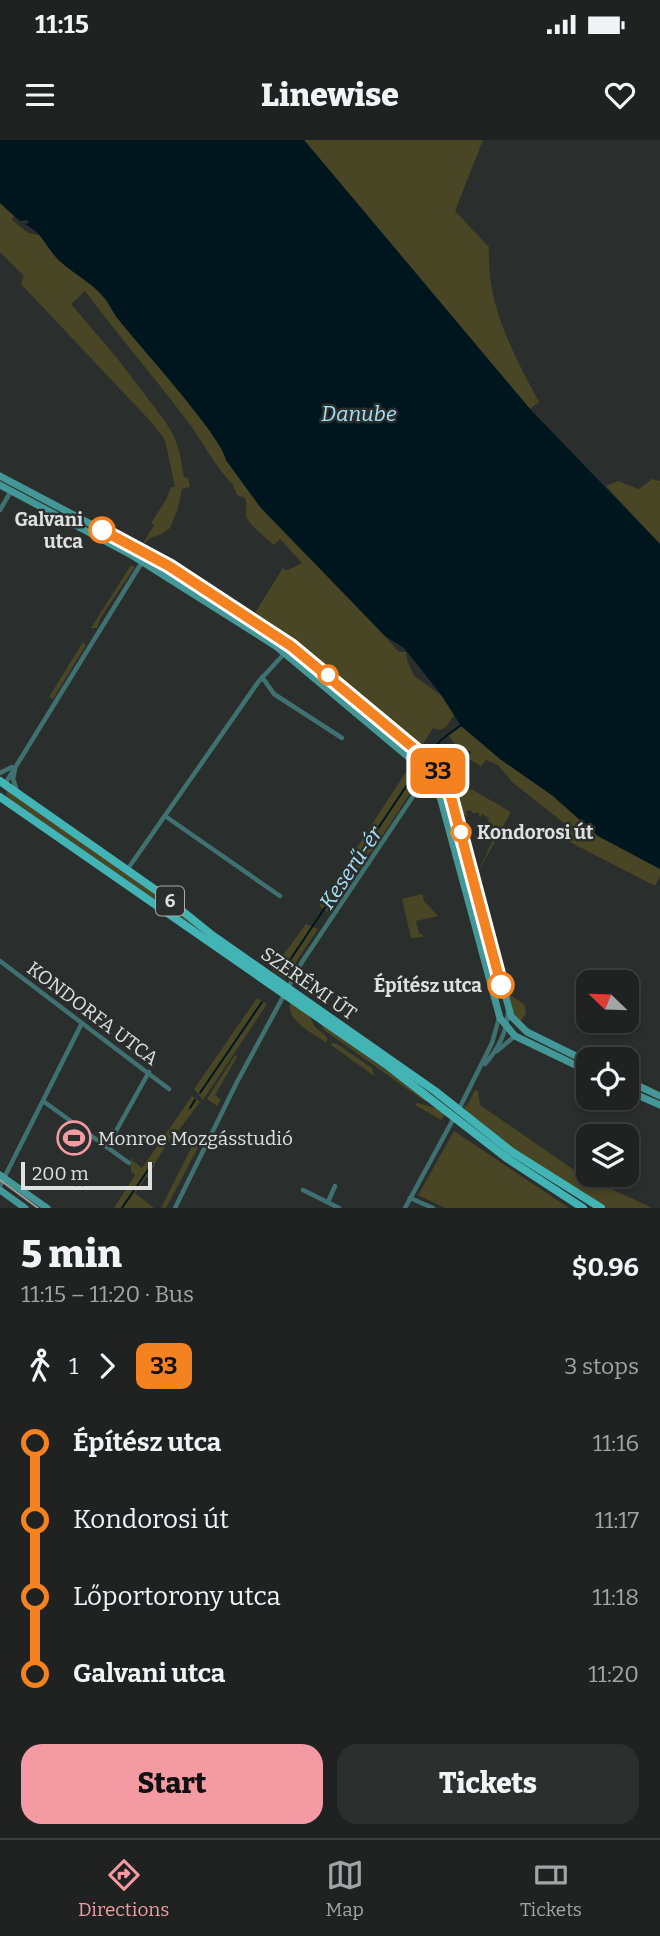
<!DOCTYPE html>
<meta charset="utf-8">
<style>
:root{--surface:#202221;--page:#2d2f2e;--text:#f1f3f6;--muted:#a2a4a5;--line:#3d3f3f;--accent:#f49aa3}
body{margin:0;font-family:Bitter,serif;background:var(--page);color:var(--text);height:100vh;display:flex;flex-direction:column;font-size:26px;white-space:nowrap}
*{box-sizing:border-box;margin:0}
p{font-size:23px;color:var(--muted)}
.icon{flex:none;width:38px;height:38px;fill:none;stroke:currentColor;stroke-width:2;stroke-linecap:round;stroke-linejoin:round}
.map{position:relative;height:1068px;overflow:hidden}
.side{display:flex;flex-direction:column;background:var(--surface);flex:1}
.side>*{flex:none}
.badge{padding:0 14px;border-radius:10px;font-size:24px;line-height:46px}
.needle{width:46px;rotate:293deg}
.fabs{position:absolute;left:576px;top:830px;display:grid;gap:14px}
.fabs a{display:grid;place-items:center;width:63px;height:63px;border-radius:14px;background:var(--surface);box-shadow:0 4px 10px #0003,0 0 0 2px var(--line);font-size:35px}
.scale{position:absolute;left:21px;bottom:18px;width:131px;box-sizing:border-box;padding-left:7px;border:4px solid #dfe1e0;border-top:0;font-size:19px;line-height:24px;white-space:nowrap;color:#dfe1e0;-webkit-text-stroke:5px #2a2e2c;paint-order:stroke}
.map>.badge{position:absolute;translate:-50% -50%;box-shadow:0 0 0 4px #fff}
.legs{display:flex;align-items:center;gap:10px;height:77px;padding:0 21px;font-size:23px}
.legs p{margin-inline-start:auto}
.head{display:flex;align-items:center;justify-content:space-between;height:119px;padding:0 21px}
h1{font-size:38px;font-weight:800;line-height:52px}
.button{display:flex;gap:14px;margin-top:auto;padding:14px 21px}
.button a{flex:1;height:80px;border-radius:21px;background:var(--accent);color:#111;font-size:28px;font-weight:800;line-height:80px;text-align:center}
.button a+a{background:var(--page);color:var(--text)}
ul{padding:0 21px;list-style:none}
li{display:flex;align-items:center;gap:24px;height:77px;font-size:26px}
li i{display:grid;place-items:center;width:10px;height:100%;margin:0 9px;background:currentColor}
li i::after{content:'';width:18px;height:18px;margin:-9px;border:5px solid;border-radius:50%;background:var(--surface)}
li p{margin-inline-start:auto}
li:first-child i{background:linear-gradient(#0000 50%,currentColor 0)}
li:last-child i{background:linear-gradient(currentColor 50%,#0000 0)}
.status{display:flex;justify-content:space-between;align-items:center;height:49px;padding:0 35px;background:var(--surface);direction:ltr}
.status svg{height:19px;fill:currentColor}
header{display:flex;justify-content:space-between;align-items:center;height:91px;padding:0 21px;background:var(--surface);font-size:32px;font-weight:800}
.tabs{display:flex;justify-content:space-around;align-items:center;height:98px;border-top:2px solid var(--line);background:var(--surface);font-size:19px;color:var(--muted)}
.tabs a{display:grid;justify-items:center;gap:4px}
.tabs .on{color:var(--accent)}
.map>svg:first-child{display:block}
.green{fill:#484624}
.water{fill:#00161f}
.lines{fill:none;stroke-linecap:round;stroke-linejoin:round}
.stream{stroke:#00161f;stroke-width:2}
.street{stroke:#407171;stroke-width:4.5}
.secondary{stroke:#449797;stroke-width:7}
.primary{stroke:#43b4b5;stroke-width:8}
.tram{stroke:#9b9d9c;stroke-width:2}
.line-1-casing{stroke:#fff;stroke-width:16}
.line-1{stroke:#f58220;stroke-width:10}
.stop-1-dot{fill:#fff;stroke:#f58220;stroke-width:3.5}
.labels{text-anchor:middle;stroke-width:5;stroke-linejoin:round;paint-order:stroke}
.shield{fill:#2a2e2c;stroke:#a9abaa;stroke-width:2}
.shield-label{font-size:18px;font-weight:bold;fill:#dfe1e0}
.stop-label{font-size:19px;font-weight:bold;fill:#dfe1e0;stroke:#2a2e2c;text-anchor:end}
.street-label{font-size:19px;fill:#dfe1e0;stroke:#2a2e2c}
.poi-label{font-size:19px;fill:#dfe1e0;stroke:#2a2e2c;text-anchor:start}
.water-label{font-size:21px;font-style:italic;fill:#a5e1fa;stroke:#2a2e2c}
</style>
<div class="status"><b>11:15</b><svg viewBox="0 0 49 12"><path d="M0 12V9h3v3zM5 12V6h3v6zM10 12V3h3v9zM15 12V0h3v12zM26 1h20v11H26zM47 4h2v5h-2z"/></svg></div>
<header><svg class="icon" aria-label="menu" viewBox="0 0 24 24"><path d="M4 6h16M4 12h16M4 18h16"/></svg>Linewise<svg class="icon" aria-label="heart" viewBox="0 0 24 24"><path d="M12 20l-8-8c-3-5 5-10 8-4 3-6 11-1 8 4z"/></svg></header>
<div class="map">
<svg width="660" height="1068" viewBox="0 0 660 1068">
<rect width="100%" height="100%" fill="#2a2e2c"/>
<g class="green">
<path d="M304 0H483L455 71 489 107C486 164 513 213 539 262L530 269Z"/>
<path d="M0 63 14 76 12 80C17 83 24 91 29 93 35 95 38 93 44 98 49 103 51 111 56 116 70 132 90 141 104 158 110 164 113 173 119 180 137 202 224 299 226 320L261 368 360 469 399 512H406L407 520 414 536 442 556 454 575 446 587 440 590 433 588 421 607 302 507 253 476 284 426V430H288L302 423 280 399 274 405C267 399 247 383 246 375 245 368 248 365 245 358L237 355 232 343C221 335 201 300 191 286 157 240 119 197 85 151L71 164 117 218 165 281 174 296 180 314 184 337 188 338 190 347 182 349 178 368 170 388 162 394 150 398 141 407 154 385 151 383 166 360 171 347H175L165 300 153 284 21 144 24 136 0 112Z"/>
<polygon points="652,339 660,341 660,404 606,346 618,341 639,349"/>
<polygon points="131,425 135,427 101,477 97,488 91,488"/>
<polygon points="187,443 284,506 284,509 186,446"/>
<polygon points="83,502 86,505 53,559 49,557"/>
<polygon points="297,517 352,558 427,622 425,625 296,519"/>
<polygon points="462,586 500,619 553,656 598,696 660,729 660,736 655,746 562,698 568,688 564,683 512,642 498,625 486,620 481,626 465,617 468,613 471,614 471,611 457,607 448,595"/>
<polygon points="411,624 422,635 372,712 370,712 329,773 319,766"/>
<polygon points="456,647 473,650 511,672 477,734 495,695 492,684 488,681 489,678 482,674 480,677 478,672 473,674 471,670 466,671 467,676 460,673 454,649"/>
<polygon points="6,649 159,756 198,787 197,789 7,657"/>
<polygon points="441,649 446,650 482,784 478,785"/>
<polygon points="422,754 424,761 438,776 416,781 419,793 423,795 423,797 411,798 402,759"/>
<polygon points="306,784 318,789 297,820 290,837 284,838 272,830"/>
<polygon points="509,854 525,865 526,873 520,883 514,876 507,855"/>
<polygon points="257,858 267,864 203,960 194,949"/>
<path d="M290 862 309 875 315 887 327 897V903C313 893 286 882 290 862Z"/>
<polygon points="321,884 432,963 423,960 324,890"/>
<polygon points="333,903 337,904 372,928 374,936 331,905"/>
<polygon points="235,915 237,917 215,955 221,960 217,966 207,959"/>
<polygon points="475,950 478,951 480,965 580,1034 652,1068 606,1068 514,1009 466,971 464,966 467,966"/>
<polygon points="192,956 200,962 178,991 176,990 155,1023 149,1038 146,1037 135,1053 154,1068 114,1068 135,1035 131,1032 131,1018 133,1017 132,1020 142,1028"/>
<polygon points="417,963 436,968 445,973 441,980 415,965"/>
<polygon points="454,991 569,1068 445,1068 418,1055"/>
<polygon points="193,1004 199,1006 166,1068 161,1068"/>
</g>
<path class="water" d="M0 0H304L530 269 660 404V729L598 696 553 656 500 619 461 586 442 556 404 508 385 496 261 368 226 320C224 299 136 202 118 179 113 173 111 167 107 161 93 141 69 133 54 115 43 101 42 94 25 84L29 83 27 80 20 81 0 63Z"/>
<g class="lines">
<g class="stream">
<polyline points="429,614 441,600 461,585"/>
<polyline points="286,826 417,630"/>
<polyline points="200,953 262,862"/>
<polyline points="190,968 195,960"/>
<polyline points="122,1068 152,1024"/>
</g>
<g class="street">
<polyline points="0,370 11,351"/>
<polyline points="262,537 274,554 342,598"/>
<polyline points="15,629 13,639 17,651"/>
<polyline points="0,633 12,627"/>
<polyline points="5,644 147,414"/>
<polyline points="165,676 280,756"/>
<polyline points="127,730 259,541 284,514"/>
<polyline points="0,821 169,949"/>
<polyline points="497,911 515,896"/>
<path d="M485 924C499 908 507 892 508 872"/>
<polyline points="43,961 129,1023"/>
<polyline points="459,969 492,903 499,878"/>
<polyline points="107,1007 149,932"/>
<polyline points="0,1046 82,883"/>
<polyline points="303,1050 339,1068"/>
<polyline points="410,1058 433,1068"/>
<polyline points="328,1062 335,1046"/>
<polyline points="175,1068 237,942 302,822 434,625"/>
<polyline points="405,1068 455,976"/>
</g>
<g class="secondary">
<polyline points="0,336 155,418 247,477 314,524 434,625 445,640 451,657 511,876 527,892 588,922"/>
<polyline points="0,345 133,416 277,507 419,626 433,641 441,660 500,878 515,896 588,931"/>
<polyline points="626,940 660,956"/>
<polyline points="626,950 660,965"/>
<polyline points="0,1035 47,1068"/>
<polyline points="0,1050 25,1068"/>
</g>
<g class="primary">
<polyline points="0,641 160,753 212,795 435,951 512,1012 601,1068"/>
<polyline points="0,657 388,926 508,1019 583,1068"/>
</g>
<polyline class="tram" points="0,1040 38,1068"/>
</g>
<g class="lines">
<defs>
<polyline id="line-1" points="102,390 169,426 291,506 434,625 444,640 451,657 501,845"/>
</defs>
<use href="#line-1" class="line-1-casing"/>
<use href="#line-1" class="line-1"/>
</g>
<defs>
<symbol id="stadium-ring" viewBox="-11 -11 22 22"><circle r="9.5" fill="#2a2e2c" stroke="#f49aa3" stroke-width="1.5"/><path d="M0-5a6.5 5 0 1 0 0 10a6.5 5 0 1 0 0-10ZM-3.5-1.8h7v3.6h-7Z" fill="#f49aa3"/></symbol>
</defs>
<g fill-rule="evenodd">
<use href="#stadium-ring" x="55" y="979" width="38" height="38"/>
</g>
<g class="stop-1-dot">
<circle cx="102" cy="390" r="12"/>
<circle cx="328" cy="535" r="9"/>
<circle cx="461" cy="692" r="9"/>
<circle cx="501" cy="845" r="12"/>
</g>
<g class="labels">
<rect class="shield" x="156" y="746.5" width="28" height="29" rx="5"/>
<g class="shield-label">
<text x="170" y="767">6</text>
</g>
<g class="stop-label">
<text x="83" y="386">Galvani<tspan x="83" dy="22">utca</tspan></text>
<text x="477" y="699" text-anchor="start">Kondorosi út</text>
<text x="482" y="852">Építész utca</text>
</g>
<g class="street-label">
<text transform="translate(309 843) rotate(35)" y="7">SZERÉMI ÚT</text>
<text transform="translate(93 873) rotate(37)" y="7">KONDORFA UTCA</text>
</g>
<g class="poi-label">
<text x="98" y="1005">Monroe Mozgásstudió</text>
</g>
<g class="water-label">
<text x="359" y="281">Danube</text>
<text transform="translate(351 728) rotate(-56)" y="7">Keserű-ér</text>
</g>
</g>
</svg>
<div class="fabs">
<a><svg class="needle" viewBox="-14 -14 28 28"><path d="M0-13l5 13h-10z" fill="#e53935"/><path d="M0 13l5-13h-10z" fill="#a2a4a5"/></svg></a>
<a><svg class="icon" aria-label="locate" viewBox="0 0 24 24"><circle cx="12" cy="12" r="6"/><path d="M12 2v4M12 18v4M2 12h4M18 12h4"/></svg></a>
<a><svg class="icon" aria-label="layers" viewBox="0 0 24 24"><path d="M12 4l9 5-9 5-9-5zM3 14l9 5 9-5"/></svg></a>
</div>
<div class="scale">200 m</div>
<b class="badge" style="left:438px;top:631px;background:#f58220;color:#111">33</b>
</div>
<section class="side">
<div class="head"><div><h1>5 min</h1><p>11:15 – 11:20 · Bus</p></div><b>$0.96</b></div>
<div class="legs"><svg class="icon" aria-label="walk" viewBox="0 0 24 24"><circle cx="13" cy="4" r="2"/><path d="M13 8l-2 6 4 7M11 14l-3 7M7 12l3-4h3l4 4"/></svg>1<svg class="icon" aria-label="forward" viewBox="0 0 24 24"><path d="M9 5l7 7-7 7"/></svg><b class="badge" style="background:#f58220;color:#111">33</b><p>3 stops</p></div>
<ul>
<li><i style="color:#f58220"></i><b>Építész utca</b><p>11:16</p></li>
<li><i style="color:#f58220"></i><span>Kondorosi út</span><p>11:17</p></li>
<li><i style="color:#f58220"></i><span>Lőportorony utca</span><p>11:18</p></li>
<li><i style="color:#f58220"></i><b>Galvani utca</b><p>11:20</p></li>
</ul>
<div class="button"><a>Start</a><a>Tickets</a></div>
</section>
<nav class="tabs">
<a class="on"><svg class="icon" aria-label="directions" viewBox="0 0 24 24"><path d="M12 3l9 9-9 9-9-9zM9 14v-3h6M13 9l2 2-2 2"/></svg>Directions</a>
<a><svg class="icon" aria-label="map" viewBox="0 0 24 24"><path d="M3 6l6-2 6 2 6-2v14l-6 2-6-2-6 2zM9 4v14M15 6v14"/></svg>Map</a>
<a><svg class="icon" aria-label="tickets" viewBox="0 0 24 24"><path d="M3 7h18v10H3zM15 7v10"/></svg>Tickets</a>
</nav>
